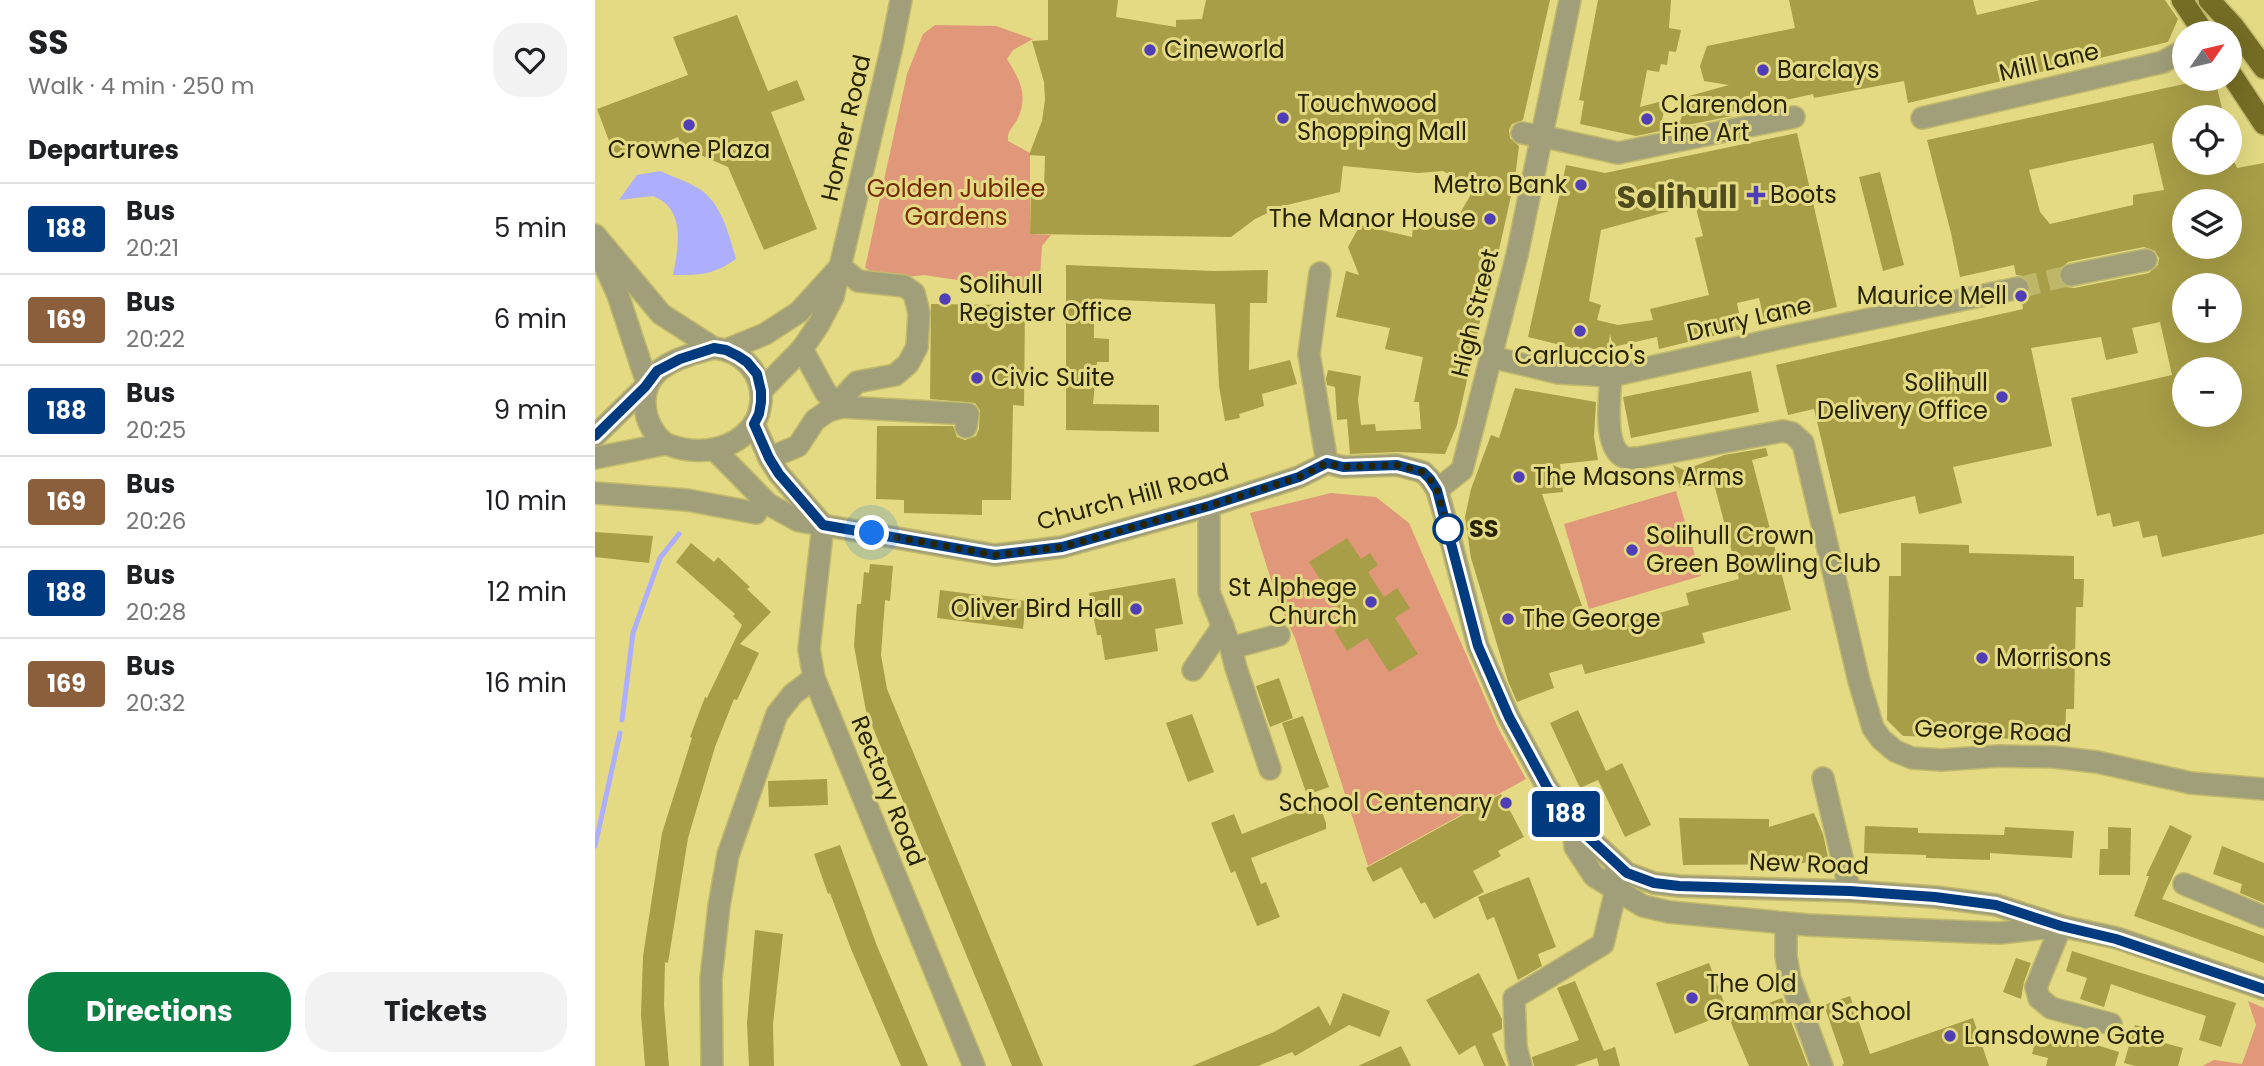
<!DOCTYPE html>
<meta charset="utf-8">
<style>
:root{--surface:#fff;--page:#f2f2f2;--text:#202124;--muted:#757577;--line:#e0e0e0;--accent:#0b8043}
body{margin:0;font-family:Poppins,sans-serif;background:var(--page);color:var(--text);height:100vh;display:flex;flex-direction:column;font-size:26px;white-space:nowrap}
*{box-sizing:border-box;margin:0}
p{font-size:23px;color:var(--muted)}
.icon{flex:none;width:38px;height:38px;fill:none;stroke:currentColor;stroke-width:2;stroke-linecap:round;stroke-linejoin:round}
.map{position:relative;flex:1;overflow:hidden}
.side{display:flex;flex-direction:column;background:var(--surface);width:595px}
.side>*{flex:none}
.badge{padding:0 14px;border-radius:5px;font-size:24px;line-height:46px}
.needle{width:46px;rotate:56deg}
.controls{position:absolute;left:1577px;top:21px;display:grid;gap:14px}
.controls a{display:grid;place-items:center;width:70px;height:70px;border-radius:50%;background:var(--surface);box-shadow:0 7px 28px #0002;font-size:35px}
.you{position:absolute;width:35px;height:35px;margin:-18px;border:5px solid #fff;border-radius:50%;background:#1a73e8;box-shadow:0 0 0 10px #1a73e833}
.map>.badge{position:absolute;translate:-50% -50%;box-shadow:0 0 0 4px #fff}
h2{padding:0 28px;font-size:26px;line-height:63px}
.round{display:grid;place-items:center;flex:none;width:74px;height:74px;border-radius:28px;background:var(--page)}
.headline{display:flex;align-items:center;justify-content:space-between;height:119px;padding:0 28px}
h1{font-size:33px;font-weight:700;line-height:52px}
.action{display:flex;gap:14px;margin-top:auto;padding:14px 28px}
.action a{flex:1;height:80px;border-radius:28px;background:var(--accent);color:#fff;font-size:28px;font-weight:700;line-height:80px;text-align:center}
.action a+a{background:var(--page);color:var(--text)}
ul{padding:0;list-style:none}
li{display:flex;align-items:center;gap:21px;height:91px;padding:0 28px;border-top:2px solid var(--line)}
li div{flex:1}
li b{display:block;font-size:26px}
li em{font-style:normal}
li .badge{min-width:77px;font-weight:700;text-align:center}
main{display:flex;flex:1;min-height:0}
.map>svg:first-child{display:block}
.green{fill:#e1987a}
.water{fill:#adaefd}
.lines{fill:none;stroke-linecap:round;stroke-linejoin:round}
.stream{stroke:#adaefd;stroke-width:5}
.building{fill:#a89e47;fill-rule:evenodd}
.minor-tunnel{stroke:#beb669;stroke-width:21;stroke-dasharray:21 10;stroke-linecap:butt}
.minor-casing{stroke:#c1b96b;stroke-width:24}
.major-casing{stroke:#c1b96b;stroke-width:24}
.minor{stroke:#a19e7a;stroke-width:21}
.major{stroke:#756d24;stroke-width:21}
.line-casing{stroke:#fff;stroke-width:16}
.line{stroke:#003b80;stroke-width:10}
.walk{stroke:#282400;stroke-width:7;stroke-dasharray:0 12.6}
.poi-dot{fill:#4f3eb6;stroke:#e3da83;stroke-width:2.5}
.stop-dot{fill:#fff;stroke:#003b80;stroke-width:3.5}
.labels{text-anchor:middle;stroke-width:6;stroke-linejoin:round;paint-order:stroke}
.poi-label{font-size:24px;fill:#282400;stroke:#e3da83;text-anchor:start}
.street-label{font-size:24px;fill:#282400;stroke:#e3da83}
.park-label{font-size:24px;fill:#752b03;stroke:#e3da83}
.stop-label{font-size:24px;font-weight:bold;fill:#282400;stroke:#e3da83;text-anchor:start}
.district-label{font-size:32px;font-weight:bold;fill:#504b1d;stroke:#e3da83}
</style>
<main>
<section class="side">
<div class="headline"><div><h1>SS</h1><p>Walk · 4 min · 250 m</p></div><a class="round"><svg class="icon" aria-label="heart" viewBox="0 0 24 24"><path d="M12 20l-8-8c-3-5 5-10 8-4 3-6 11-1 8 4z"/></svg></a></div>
<h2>Departures</h2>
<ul>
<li><span class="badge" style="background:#003b80;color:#fff">188</span><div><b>Bus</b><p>20:21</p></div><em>5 min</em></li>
<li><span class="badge" style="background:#8b5e3c;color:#fff">169</span><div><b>Bus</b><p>20:22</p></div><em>6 min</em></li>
<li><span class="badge" style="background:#003b80;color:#fff">188</span><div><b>Bus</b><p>20:25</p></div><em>9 min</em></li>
<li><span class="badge" style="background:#8b5e3c;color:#fff">169</span><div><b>Bus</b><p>20:26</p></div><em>10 min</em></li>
<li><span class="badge" style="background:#003b80;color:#fff">188</span><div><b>Bus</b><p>20:28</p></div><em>12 min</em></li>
<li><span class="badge" style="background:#8b5e3c;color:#fff">169</span><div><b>Bus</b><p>20:32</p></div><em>16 min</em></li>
</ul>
<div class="action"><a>Directions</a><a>Tickets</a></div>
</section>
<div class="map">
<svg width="1669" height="1066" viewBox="0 0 1669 1066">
<rect width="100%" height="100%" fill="#e3da83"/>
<g class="green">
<path d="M340 25 401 26 438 39 418 50 412 59C425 80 434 96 422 120 418 127 412 131 413 141L435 153V234L456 235 447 246 444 292 329 275 294 279 270 268 312 74 328 34Z"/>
<polygon points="1081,491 1106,576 994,609 969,524"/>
<polygon points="736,493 781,497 814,523 904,730 931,779 773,866 700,638 683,602 655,513"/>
<polygon points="1653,1001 1669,1008 1669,1066 1607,1066 1619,1060 1647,1064 1661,1025"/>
</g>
<path class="water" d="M65 171C78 177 94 182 106 190 127 205 134 235 141 259 118 275 106 275 78 275 82 254 89 222 72 205 69 201 62 198 58 196L24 200 42 175Z"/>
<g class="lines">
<g class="stream">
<polyline points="27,720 38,633 65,558 84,534"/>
<polyline points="0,846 25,733"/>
</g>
</g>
<g class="building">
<polygon points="453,0 523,0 521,17 581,27 581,20 607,19 611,0 955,0 928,120 917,124 914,130 915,138 924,146 920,178 892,304 889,303 862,425 850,454 802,452 755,454 752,419 742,420 740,387 732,385 731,379 733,370 766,376 763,400 766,425 780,424 781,431 826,429 824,402 819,402 828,357 790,349 795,328 741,317 751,271 764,275 753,247 765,225 817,237 819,211 860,222 879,189 848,171 823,173 748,166 745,192 688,206 660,219 636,237 435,234 436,187 449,188 450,156 434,155 447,121 450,100 449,82 437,41 453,40"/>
<polygon points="1003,0 1076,0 1074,28 1086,30 1081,52 1074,51 1072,65 1066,64 1064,72 1052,70 1045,107 1071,100 1065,131 1041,136 985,124 989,101 984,100"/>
<polygon points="1194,0 1378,0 1382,15 1445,0 1570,0 1583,19 1573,42 1313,103 1309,81 1219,98 1218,94 1136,112 1137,116 1083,127 1094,96 1134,85 1109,81 1105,66 1112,46 1200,28"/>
<polygon points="142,15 173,91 202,80 210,100 176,112 222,229 169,250 133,167 87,147 83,137 42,154 39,146 19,154 2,109 93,75 78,37"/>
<path d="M1612 79H1620L1629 117H1589V163H1640L1642 168 1669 163V534L1567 557 1562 535 1548 538 1544 521 1518 527 1515 513 1502 516 1476 398 1577 375 1565 322 1537 328 1543 353 1511 360 1506 337 1436 348 1457 446 1358 467 1367 503 1324 514 1320 496 1244 514 1219 409 1193 415 1181 365 1428 309 1427 300 1432 297 1436 291 1433 280 1428 276 1421 275 1419 265 1365 277 1356 233 1332 140ZM1558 143 1569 190 1538 195V205L1455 224 1445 212 1434 170ZM1589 201H1634V247H1589ZM1549 247 1560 251 1564 258 1563 265 1554 273 1479 288 1471 287 1463 278 1464 270 1473 262ZM1589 285H1634V331H1589ZM1589 369H1634V415H1589Z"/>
<path d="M1202 133 1242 307 1170 324 1164 298 1142 303 1147 329 1064 349 1062 337 1018 347 1015 334 1013 349H982L933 337 971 165 1010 173ZM1100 204 1108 236 1100 238 1114 295 1055 309 1058 320 1023 325 1002 320 1006 305 994 301 1006 230Z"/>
<polygon points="1285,172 1309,265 1288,271 1264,177"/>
<polygon points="471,265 619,271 673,270 672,303 655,303 654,370 695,360 702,384 667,394 669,406 644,414 645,418 630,421 624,386 620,304 499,299 499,338 514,339 514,362 502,362 498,404 564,405 564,432 471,430"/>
<polygon points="336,304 430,305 429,406 418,405 416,500 387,500 387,515 309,513 309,500 281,499 282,426 358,426 362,437 370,440 381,436 384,429 385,410 380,403 335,399"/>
<polygon points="1156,371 1164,412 1036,438 1028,397"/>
<polygon points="920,388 1001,402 999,437 1003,460 965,464 968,492 947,494 996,631 1094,605 1091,593 1144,579 1118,480 1085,488 1078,465 1089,470 1129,455 1171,448 1173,456 1157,460 1196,610 1107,633 1110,643 990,674 987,664 954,673 959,688 922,702 913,681 876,558 870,517 876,489 896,435 904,438"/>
<polygon points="0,532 58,536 54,563 0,557"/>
<polygon points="752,538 766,559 775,553 783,565 773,572 789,597 802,588 815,608 800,618 823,654 794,672 772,638 752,651 739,630 753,622 714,562"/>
<polygon points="96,543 119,562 123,557 155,587 152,589 176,612 145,644 164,653 142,700 139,699 120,747 93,838 73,963 70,962 69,1005 74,1066 50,1066 46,1015 48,956 67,833 97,738 95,737 110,697 112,698 147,625 138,616 140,614 81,562"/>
<polygon points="1306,543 1374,545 1374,553 1479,556 1479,579 1489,579 1488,607 1481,607 1479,709 1471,709 1470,740 1308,736 1292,720 1294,576 1306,576"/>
<polygon points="275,564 298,566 295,601 290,600 286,655 292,689 448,1066 417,1066 271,711 259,646 262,604 266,604 269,572 274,573"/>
<polygon points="580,578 588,624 560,629 563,651 510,660 506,635 502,635 494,593"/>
<polygon points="345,590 431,601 428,629 342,618"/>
<polygon points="684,678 698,718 675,727 661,686"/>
<polygon points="983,710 1011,771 1027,763 1056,825 1030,837 1003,780 985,788 955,723"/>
<polygon points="597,714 619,772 593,782 571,723"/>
<polygon points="708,716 734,787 712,795 687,723"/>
<polygon points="232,779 233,805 174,807 173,781"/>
<polygon points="906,794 929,837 903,851 906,856 878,871 889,892 839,919 830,902 826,904 806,867 778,882 771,868"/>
<polygon points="724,804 731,823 731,829 656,858 666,884 671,882 685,917 662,926 640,871 636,873 616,823 639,814 647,834"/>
<polygon points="1219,813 1228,834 1233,857 1204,864 1088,865 1084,818 1174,819 1174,827"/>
<polygon points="1575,825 1597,836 1567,899 1669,936 1669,963 1539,916 1554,876 1551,876"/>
<polygon points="1270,826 1323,828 1323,833 1409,835 1410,827 1479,831 1477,858 1395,853 1395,860 1331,858 1331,855 1269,853"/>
<polygon points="1513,827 1536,828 1535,875 1504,875 1505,849 1513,849"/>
<polygon points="245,845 282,946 333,1066 306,1066 256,949 235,893 233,894 219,854"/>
<polygon points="1627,846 1669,863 1669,903 1645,893 1647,884 1618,874"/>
<polygon points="934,877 961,947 943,954 947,966 923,980 899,917 892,920 883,897"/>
<polygon points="160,930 188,934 178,1024 179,1066 154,1066 152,1023"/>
<polygon points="1477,951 1641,1003 1626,1047 1604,1040 1611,1016 1545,994 1516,984 1509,1007 1485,999 1492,978 1471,971"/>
<polygon points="1421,958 1436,963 1429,982 1426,999 1408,992"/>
<polygon points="1114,963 1133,1013 1080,1034 1061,983"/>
<polygon points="884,973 907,1019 907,1029 897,1034 911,1066 889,1066 880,1045 864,1055 831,1000"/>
<polygon points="980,981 1009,1051 1020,1047 1025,1066 1004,1066 1002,1058 979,1066 939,1066 937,1057 984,1040 962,988"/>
<polygon points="748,993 795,1011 785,1037 754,1025 700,1056 697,1052 663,1066 597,1066 679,1032 724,1006 735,1026"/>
<polygon points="1255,996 1275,1054 1378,1018 1394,1066 1247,1066 1249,1063 1229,1005"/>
<polygon points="1187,998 1213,1066 1154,1066 1134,1018"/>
<polygon points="1540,1025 1569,1033 1566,1042 1588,1048 1583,1066 1540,1066 1529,1063"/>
<polygon points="1444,1027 1524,1052 1520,1066 1451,1066 1453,1058 1437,1054"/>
<polygon points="806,1046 816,1066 763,1066"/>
</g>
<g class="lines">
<polyline class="minor-tunnel" points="1423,288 1476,275"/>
<defs>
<g id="minor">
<polyline points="1327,118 1568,62 1589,50"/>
<polyline points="927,133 946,136 1023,153 1199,117"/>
<polyline points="0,235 66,314 119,348"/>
<polyline points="3,251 23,295 52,383"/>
<polyline points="725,273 714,354 732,463"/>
<polyline points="1476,275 1551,260"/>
<path d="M119 348C148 351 168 373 166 402 165 409 164 416 160 422 141 451 104 456 74 445 64 442 55 427 52 417 40 369 82 358 119 348Z"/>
<polyline points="207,349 231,393 247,407 251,394 262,382 300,375 313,364 322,347 324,313 319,293 309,286 263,281 246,267"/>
<polyline points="131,350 170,334 204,312 244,268"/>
<polyline points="896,357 964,373 1016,376 1199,335 1423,288"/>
<path d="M1016 376C1015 396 1008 444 1027 456 1031 459 1037 458 1043 458L1188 431 1197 433 1208 443 1264 681 1278 728 1286 739 1300 751 1317 758 1346 760 1404 756 1459 757 1502 762 1596 783 1669 789"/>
<polyline points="166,391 207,349 224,324 238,297 297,46 306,0"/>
<polyline points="159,424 174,458 184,474 228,525"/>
<polyline points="0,436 50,387"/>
<polyline points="120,450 173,504 204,521 400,555 467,547 614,506 704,477 732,463"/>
<polyline points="0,458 70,444"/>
<polyline points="174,458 203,446 220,420 233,411 247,407 373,414 371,427"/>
<polyline points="732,463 748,467 802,465 828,472 835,479 842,490 849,514 883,646 914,717 952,787 978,823 1032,873 1059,883 1084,886 1255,891 1340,897 1401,905 1466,926 1522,938 1669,989"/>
<polyline points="842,490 867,470 922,255 975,0"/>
<polyline points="0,493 92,500 161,513"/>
<polyline points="614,506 614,592 636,648 641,668 675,769"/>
<polyline points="228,525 214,649 219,678 379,1066"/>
<polyline points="636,648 684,635"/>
<polyline points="598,670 628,626"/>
<polyline points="1228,778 1255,891"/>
<polyline points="978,823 980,847 999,876 1048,906 1074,912 1213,925 1377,932 1405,933 1457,927"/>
<polyline points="1589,884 1669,917"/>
<polyline points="1191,923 1191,956 1195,979 1227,1066"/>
<polyline points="1466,926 1441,987 1444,998 1456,1008 1516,1024"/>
<polyline points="117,1066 116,979 124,906 133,855 182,714 198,694 219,678"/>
<polyline points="926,1066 921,1047 919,998 1008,944 1021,890 1018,876"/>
</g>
<g id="major">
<polyline points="1587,0 1609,33"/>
<polyline points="1614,0 1638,26 1669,68"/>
<polyline points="1634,71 1669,124"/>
</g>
</defs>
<use href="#minor" class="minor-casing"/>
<use href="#major" class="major-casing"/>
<use href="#minor" class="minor"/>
<use href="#major" class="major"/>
</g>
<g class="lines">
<defs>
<polyline id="line" points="0,436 50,387 62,371 85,359 119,348 131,350 143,356 152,362 162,374 166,391 166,402 164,414 159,424 174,458 184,474 228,525 400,555 467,547 614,506 704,477 732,463 748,467 802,465 828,472 835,479 842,490 883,646 914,717 952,787 978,823 1032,873 1059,883 1084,886 1255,891 1340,897 1401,905 1466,926 1521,939 1669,989"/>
</defs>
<use href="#line" class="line-casing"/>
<use href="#line" class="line"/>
<polyline class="walk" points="277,533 400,555 467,547 614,506 704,477 732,463 748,467 802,465 828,472 835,479 842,490 856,540 853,529"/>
</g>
<g class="poi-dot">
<circle cx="555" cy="50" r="7"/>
<circle cx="1168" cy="70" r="7"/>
<circle cx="688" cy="118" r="7"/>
<circle cx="1052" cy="119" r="7"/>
<circle cx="94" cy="125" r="7"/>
<circle cx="986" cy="185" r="7"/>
<path d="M1157.5 184.5h7v7h7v7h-7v7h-7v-7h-7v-7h7z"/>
<circle cx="895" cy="219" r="7"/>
<circle cx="1426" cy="296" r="7"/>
<circle cx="350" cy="299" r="7"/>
<circle cx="985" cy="331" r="7"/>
<circle cx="382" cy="378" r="7"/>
<circle cx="1407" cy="397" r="7"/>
<circle cx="924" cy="477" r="7"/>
<circle cx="1037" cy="550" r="7"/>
<circle cx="776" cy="602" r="7"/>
<circle cx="541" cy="609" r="7"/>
<circle cx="913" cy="619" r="7"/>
<circle cx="1387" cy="658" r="7"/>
<circle cx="911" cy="803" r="7"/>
<circle cx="1097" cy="998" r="7"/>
<circle cx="1355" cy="1036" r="7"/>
</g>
<circle class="stop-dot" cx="853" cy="529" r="14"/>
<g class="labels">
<g class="poi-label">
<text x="569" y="58">Cineworld</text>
<text x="1182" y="78">Barclays</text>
<text x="702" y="112">Touchwood<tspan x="702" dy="28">Shopping Mall</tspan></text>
<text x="1066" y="113">Clarendon<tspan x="1066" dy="28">Fine Art</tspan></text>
<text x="94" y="158" text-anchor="middle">Crowne Plaza</text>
<text x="972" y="193" text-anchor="end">Metro Bank</text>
<text x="1175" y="203">Boots</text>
<text x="881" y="227" text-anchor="end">The Manor House</text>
<text x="364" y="293">Solihull<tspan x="364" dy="28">Register Office</tspan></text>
<text x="1412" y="304" text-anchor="end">Maurice Mell</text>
<text x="985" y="364" text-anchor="middle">Carluccio's</text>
<text x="396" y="386">Civic Suite</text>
<text x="1393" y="391" text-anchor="end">Solihull<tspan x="1393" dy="28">Delivery Office</tspan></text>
<text x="938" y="485">The Masons Arms</text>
<text x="1051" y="544">Solihull Crown<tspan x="1051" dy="28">Green Bowling Club</tspan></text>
<text x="762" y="596" text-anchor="end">St Alphege<tspan x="762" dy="28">Church</tspan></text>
<text x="527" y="617" text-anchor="end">Oliver Bird Hall</text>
<text x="927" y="627">The George</text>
<text x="1401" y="666">Morrisons</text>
<text x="897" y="811" text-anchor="end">School Centenary</text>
<text x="1111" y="992">The Old<tspan x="1111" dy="28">Grammar School</tspan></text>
<text x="1369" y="1044">Lansdowne Gate</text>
</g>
<g class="street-label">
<text transform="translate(1454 62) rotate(-13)" y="8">Mill Lane</text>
<text transform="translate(251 128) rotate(-77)" y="8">Homer Road</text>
<text transform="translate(880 313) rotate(-76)" y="8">High Street</text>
<text transform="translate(1154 319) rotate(-13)" y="8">Drury Lane</text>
<text transform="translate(538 497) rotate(-15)" y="8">Church Hill Road</text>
<text transform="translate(1398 731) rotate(2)" y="8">George Road</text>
<text transform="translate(293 791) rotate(68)" y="8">Rectory Road</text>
<text transform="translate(1214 864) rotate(2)" y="8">New Road</text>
</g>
<g class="park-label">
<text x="361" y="197">Golden Jubilee<tspan x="361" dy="28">Gardens</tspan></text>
</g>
<g class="stop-label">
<text x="874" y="537">SS</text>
</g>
<g class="district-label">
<text x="1082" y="208">Solihull</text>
</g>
</g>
</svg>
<div class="controls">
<a><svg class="needle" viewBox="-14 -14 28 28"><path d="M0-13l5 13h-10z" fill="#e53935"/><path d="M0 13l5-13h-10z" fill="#757577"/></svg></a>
<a><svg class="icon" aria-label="locate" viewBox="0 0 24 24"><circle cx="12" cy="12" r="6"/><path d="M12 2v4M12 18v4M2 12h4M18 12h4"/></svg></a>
<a><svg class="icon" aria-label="layers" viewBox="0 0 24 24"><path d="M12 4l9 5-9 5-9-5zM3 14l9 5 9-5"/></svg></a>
<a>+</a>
<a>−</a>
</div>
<div class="you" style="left:277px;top:533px"></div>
<b class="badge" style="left:971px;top:814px;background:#003b80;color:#fff">188</b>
</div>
</main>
